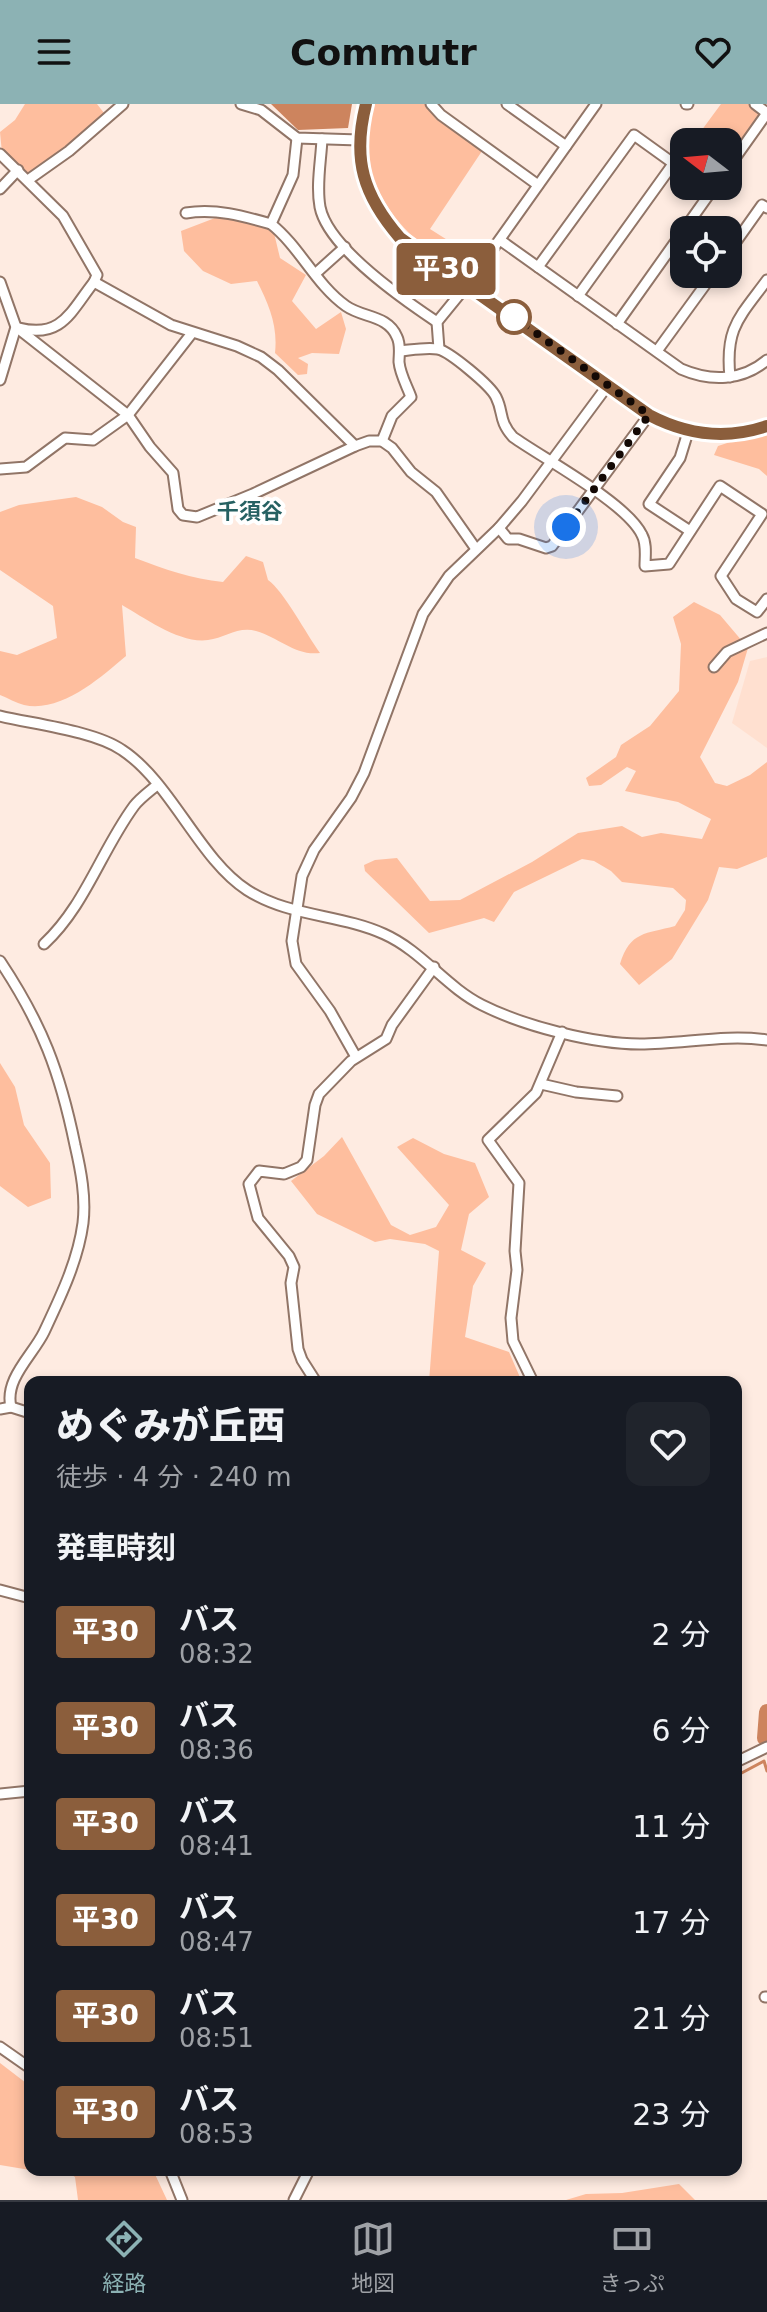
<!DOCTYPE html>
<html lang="ja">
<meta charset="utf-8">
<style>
:root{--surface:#171b24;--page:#20242c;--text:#f1f3f6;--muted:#9ea1a6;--line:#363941;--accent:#8cb2b4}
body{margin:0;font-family:"DejaVu Sans","Noto Sans JP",sans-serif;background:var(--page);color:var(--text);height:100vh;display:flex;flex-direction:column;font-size:30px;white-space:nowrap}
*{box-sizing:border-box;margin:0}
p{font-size:26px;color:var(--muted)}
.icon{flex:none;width:44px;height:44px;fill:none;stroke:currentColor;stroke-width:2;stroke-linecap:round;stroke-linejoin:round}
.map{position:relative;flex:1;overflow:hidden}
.drawer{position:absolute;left:24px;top:1272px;width:718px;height:800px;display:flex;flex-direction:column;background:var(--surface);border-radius:16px;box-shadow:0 4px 12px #0003}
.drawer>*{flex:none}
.badge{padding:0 16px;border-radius:6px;font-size:28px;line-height:52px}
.needle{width:52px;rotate:286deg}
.tools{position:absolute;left:670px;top:24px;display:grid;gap:16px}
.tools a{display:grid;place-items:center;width:72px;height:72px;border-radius:16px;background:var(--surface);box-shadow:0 4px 12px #0003;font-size:40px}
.you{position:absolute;width:40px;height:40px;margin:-20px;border:6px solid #fff;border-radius:50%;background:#1a73e8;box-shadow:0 0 0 12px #1a73e833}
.map>.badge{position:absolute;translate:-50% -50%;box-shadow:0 0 0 4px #fff}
h2{padding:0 32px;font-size:30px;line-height:72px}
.round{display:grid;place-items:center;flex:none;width:84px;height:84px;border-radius:16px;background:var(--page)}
.head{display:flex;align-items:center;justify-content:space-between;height:136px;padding:0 32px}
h1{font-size:38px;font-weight:800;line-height:60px}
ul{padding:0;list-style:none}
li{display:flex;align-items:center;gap:24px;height:96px;padding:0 32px}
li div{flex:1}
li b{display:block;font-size:30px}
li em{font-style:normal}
li .badge{min-width:88px;font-weight:700;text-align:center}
header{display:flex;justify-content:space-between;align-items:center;height:104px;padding:0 32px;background:var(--accent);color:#111;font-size:36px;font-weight:800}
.dock{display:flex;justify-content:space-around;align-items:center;height:112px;border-top:2px solid var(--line);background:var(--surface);font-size:22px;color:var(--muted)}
.dock a{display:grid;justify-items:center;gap:4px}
.dock .active{color:var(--accent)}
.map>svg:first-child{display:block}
.built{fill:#ffe0d0}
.green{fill:#febe9e}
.water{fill:#cd845e}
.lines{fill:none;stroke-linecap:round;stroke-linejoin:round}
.stream{stroke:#cd845e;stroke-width:3}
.river{stroke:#cd845e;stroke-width:16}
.minor-casing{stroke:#917567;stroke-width:13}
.minor{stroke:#fff;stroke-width:9}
.line-casing{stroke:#fff;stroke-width:18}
.line{stroke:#8b5e3c;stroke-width:12}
.walk{stroke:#130905;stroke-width:8;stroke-dasharray:0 14.4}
.stop-dot{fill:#fff;stroke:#8b5e3c;stroke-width:4}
.labels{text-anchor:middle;stroke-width:8;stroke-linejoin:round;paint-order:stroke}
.neighbourhood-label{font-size:22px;font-weight:bold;fill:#266162;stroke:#fff}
</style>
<header><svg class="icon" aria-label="menu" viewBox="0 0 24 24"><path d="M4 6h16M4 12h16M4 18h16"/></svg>Commutr<svg class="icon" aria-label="heart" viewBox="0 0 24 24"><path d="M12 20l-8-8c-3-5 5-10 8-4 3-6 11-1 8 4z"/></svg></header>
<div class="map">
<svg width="767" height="2096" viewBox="0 0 767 2096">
<rect width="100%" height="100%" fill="#feebe1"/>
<polygon class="built" points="767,553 767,644 732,619 750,557"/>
<g class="green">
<polygon points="25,0 97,0 104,9 58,51 24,71 2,49 0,28 15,16"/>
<path d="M371 0H425L436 15 482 47 430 125 479 156 472 165 466 167C448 155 425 144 409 129 374 94 358 49 371 0Z"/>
<polygon points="721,0 748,0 758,7 759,14 728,57 728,38 693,38"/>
<path d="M215 114 258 116 274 129 280 154 306 171 292 197 316 225 341 208 346 225 339 250 312 249 298 254 308 260 307 270 298 271 275 249C278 222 269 201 257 177L231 180 203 167 184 147 181 127Z"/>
<polygon points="767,326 767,372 759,365 714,351 718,342"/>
<path d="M76 393 102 403 123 418 136 423 135 454C164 465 192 475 223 478L246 452 263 458 268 476C283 486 307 531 320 549 295 552 280 534 256 527 238 522 225 534 208 536 180 540 145 514 122 501L126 552C100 574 61 609 24 601 16 599 8 594 0 591V547L17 551 57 534 53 502 0 466V408L19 401Z"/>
<path d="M694 498 720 511 748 544 738 578 700 653 715 679 727 682 750 671 767 658V753L737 765 719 763 708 796 672 855 639 881 620 860C630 827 646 830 675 822L685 806 686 796 673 784 622 778 611 767 594 757 582 755 514 788 494 818 484 814 429 829 365 767 364 761 375 756 397 754 430 797 460 796 532 758 578 729 622 722 642 733 661 729 702 735 711 715 678 698 625 687 636 667 627 663 601 681 589 682 586 674 616 653 621 641 650 622 679 587 681 540 673 513Z"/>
<polygon points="0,959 15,983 24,1021 50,1059 51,1094 28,1103 0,1082"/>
<polygon points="342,1033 391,1121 410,1131 436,1123 449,1101 397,1043 413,1034 444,1050 475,1059 489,1093 469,1110 461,1146 486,1159 473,1182 465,1233 509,1248 522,1278 429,1278 439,1147 425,1140 390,1135 375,1138 317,1110 291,1077 324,1052"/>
<polygon points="0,1959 30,1982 30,2066 0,2061"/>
<polygon points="38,2066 153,2066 167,2096 78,2096 75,2073 66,2067"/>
<polygon points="679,2080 695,2096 566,2096 586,2090 622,2089"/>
</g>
<polygon class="water" points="271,0 352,0 348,24 298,26"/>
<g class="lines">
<polyline class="stream" points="736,1672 764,1657 767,1667"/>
<polyline class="river" points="765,1634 767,1608"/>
<defs>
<g id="minor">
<polyline points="241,0 261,6 297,34 359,36"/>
<path d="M366 0C352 55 363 91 400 134L649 311C687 331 726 336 767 322"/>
<polyline points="431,0 441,11 538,81"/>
<polyline points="507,0 566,42"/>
<polyline points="686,0 688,0"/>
<polyline points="755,0 767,9"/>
<path d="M297 34 293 71 271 120C300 143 316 181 346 202 363 214 388 211 397 233 401 241 399 250 399 258 400 270 407 282 411 293L392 312 382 337"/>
<path d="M322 35C321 57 316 81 320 103 328 144 404 196 437 218"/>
<path d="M0 50 63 112 97 171 94 178C71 207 62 235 19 224"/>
<polyline points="728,64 767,9"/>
<polyline points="28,76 69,47 123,0"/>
<polyline points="0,85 18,66"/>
<path d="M186 109C215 104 243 112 271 120"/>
<path d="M500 136 681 265C711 278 742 277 767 256"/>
<polyline points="728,149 762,101 767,104"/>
<polyline points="538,163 634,31 684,67"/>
<polyline points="315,170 345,143"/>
<polyline points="0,178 16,223 0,276"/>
<polyline points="94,178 171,221 237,242 261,253 278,266 355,342"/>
<polyline points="578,192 673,60"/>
<polyline points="617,220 715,82"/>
<polyline points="16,223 128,311 150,343 173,369 178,405 183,411 197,413 253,390 355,342 369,337 382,337 392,344 411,368 436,388 476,445"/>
<polyline points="439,245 437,218 468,180 596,0"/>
<path d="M400 247C411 246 426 243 438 245 450 248 490 281 496 293 504 309 498 316 513 333 544 355 627 399 642 431 647 440 645 452 645 462L669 460 720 382 762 410 721 472 736 495 757 508 767 495"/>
<polyline points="657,247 713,170"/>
<path d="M730 273C725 224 739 214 767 176"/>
<polyline points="688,328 680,354 649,400 690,427"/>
<polyline points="0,365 26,363 65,334 93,336 128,311 192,229"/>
<polyline points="499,424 508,435 519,435 546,444 552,442 649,311"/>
<polyline points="714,563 727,548 767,529"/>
<path d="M0 612C33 620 95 627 122 646 171 678 199 755 247 786 289 813 340 810 384 830 422 847 446 883 482 901 524 922 593 940 640 940 683 940 725 930 767 936"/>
<path d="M44 840C85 802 101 747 134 702 140 694 150 687 157 681"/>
<path d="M0 857C42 920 60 968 75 1041 81 1067 86 1093 83 1119 78 1157 60 1194 44 1228 33 1251 4 1275 11 1303"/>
<polyline points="356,953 330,907 296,860 292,837 302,772 314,746 351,694 364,669 423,510 449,472 499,424 522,397 608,281"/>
<polyline points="541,980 576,988 617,992"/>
<polyline points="316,1278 302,1256 298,1245 291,1179 294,1163 289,1152 258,1114 249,1080 259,1067 284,1070 301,1063 307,1056 315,1001 319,990 351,957 386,935 392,921 434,863"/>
<polyline points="533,1278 513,1237 511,1214 517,1166 515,1147 519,1079 488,1036 536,989 562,928"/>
<polyline points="0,1305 11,1303 30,1309"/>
<polyline points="0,1486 30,1494"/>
<polyline points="736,1658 767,1643"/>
<polyline points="0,1690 30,1687"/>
<polyline points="765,1893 767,1893"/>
<polyline points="0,1943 30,1964"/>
<polyline points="170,2066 182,2096"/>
<polyline points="294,2096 309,2066"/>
</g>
</defs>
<use href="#minor" class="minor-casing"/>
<use href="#minor" class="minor"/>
</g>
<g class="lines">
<defs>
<path id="line" d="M366 0C352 55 363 91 400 134L649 311C687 331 726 336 767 322"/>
</defs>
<use href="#line" class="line-casing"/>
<use href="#line" class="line"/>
<polyline class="walk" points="514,213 649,311 566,423"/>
</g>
<circle class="stop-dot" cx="514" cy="213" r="16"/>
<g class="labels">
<g class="neighbourhood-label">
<text x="250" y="415">千須谷</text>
</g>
</g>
</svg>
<div class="tools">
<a><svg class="needle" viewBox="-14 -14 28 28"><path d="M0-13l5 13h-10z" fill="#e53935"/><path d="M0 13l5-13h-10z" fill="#9ea1a6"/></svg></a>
<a><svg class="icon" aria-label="locate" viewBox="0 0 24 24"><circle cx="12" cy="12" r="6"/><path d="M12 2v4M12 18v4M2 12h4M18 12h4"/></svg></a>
</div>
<div class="you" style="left:566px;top:423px"></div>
<b class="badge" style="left:446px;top:165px;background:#8b5e3c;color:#fff">平30</b>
<section class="drawer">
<div class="head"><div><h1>めぐみが丘西</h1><p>徒歩 · 4 分 · 240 m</p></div><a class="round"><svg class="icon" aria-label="heart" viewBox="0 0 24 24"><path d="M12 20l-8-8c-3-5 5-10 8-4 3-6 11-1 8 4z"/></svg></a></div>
<h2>発車時刻</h2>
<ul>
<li><span class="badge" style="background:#8b5e3c;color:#fff">平30</span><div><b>バス</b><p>08:32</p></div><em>2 分</em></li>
<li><span class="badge" style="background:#8b5e3c;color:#fff">平30</span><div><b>バス</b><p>08:36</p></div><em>6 分</em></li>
<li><span class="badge" style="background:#8b5e3c;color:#fff">平30</span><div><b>バス</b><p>08:41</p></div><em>11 分</em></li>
<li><span class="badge" style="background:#8b5e3c;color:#fff">平30</span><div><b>バス</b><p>08:47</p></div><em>17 分</em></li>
<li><span class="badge" style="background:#8b5e3c;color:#fff">平30</span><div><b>バス</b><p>08:51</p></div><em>21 分</em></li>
<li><span class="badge" style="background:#8b5e3c;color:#fff">平30</span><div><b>バス</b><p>08:53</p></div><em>23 分</em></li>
</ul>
</section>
</div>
<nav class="dock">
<a class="active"><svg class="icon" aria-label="directions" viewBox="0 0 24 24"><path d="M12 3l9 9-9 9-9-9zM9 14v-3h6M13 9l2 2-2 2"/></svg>経路</a>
<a><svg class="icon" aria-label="map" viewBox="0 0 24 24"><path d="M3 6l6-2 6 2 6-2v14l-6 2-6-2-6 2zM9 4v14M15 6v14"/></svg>地図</a>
<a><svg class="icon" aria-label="tickets" viewBox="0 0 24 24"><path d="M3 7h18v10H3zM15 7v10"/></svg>きっぷ</a>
</nav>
